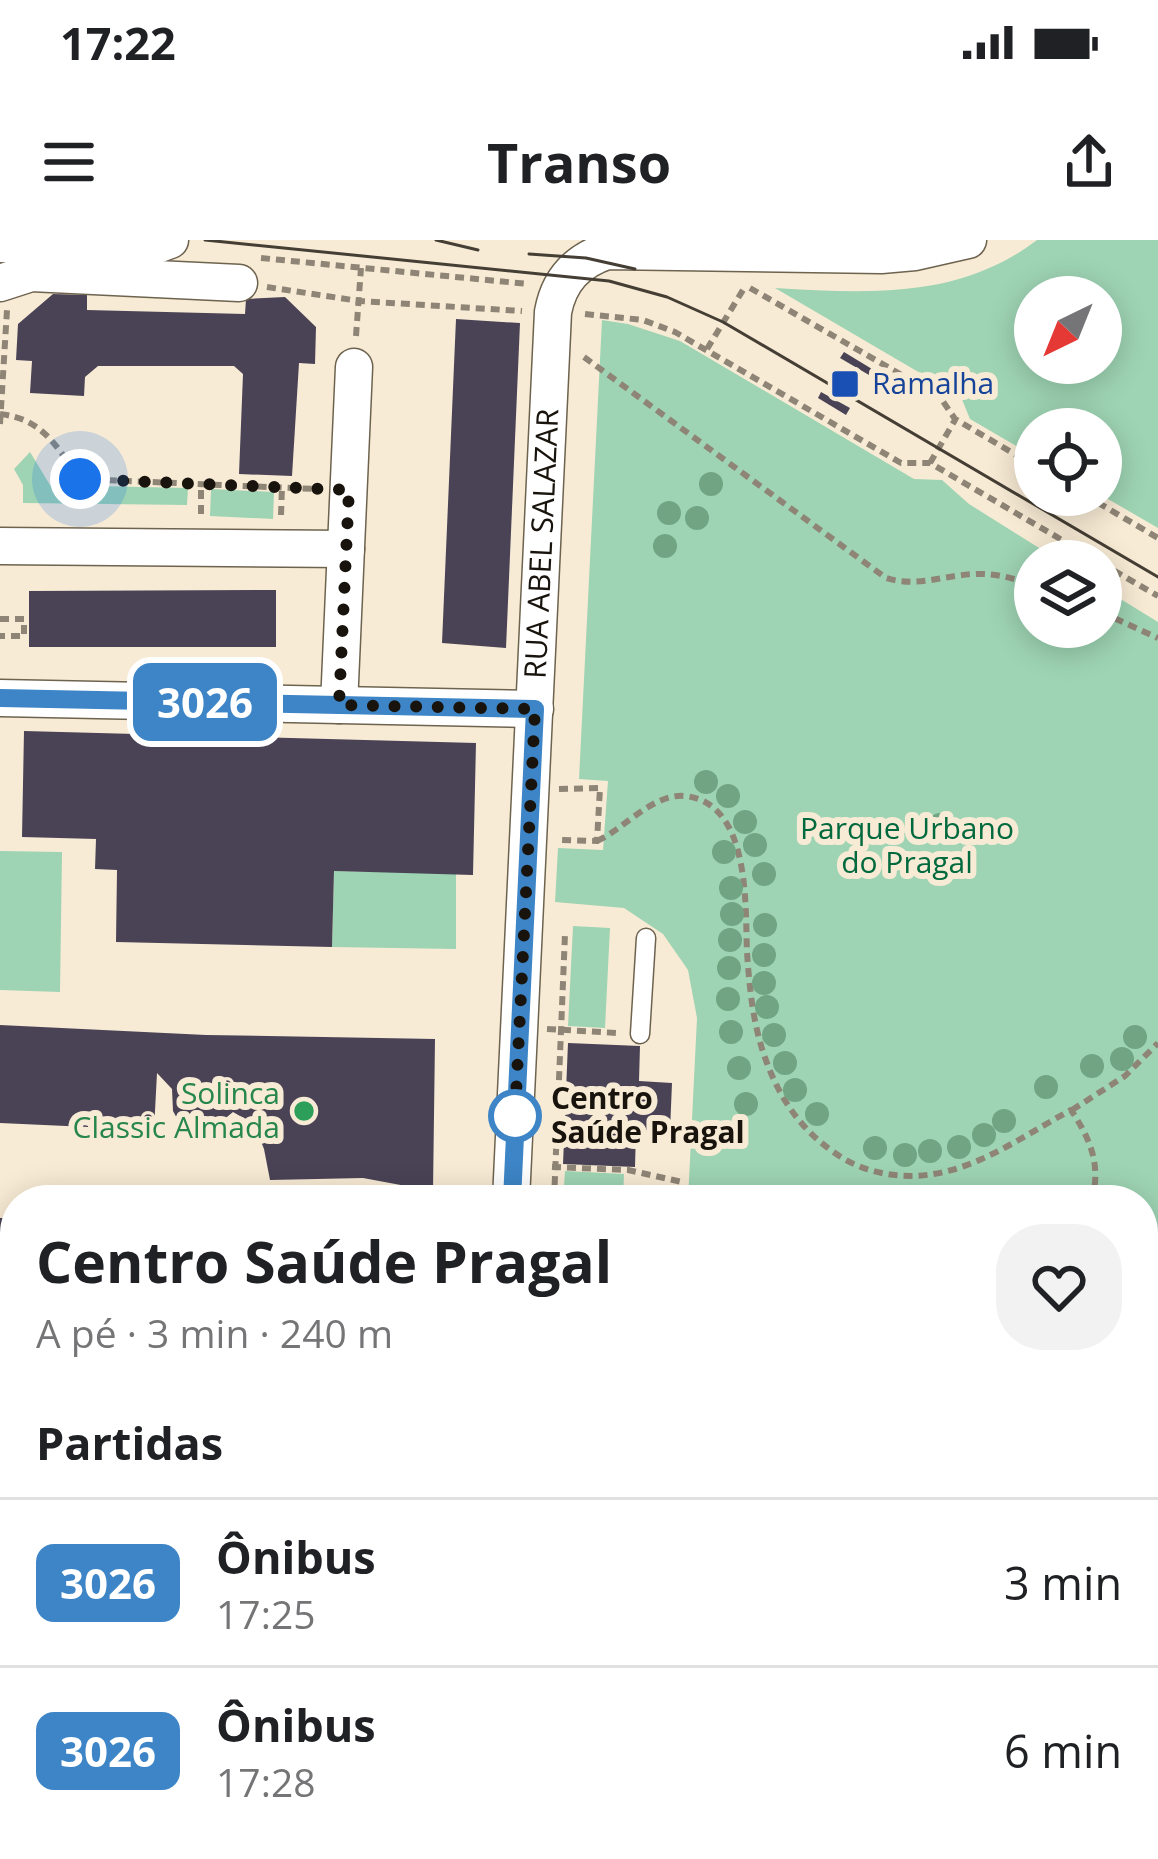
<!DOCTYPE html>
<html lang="pt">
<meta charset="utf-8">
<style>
:root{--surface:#fff;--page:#f2f2f2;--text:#202124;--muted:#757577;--line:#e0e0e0}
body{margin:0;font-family:"Open Sans",sans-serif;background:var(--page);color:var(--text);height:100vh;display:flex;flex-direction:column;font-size:45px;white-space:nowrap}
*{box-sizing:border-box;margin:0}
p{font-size:39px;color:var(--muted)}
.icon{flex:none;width:66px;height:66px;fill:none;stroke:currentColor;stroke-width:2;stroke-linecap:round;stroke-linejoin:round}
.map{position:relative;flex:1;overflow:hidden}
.drawer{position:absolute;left:0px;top:945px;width:1158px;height:675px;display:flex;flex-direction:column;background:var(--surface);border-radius:48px 48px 0 0;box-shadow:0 6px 30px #0003}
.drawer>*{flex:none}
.badge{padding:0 24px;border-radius:18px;font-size:42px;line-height:78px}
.needle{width:78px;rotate:223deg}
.fabs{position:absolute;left:1014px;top:36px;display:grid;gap:24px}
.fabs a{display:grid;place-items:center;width:108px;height:108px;border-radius:50%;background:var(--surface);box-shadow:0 6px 30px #0003;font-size:60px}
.you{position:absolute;width:60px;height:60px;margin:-30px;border:9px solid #fff;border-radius:50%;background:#1a73e8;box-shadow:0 0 0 18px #1a73e833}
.map>.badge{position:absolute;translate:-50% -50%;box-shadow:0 0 0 6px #fff}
h2{padding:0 36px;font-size:45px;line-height:108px}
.round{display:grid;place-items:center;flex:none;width:126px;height:126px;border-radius:48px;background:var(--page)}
.overview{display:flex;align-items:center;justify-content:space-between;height:204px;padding:0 36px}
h1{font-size:57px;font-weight:700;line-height:90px}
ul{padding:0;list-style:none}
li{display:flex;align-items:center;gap:36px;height:168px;padding:0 36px;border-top:3px solid var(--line)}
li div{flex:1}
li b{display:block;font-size:45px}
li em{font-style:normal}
li .badge{min-width:132px;font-weight:700;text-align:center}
.status{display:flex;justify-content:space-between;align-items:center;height:84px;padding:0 60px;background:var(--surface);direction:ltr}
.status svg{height:33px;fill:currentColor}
header{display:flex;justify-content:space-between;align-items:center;height:156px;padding:0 36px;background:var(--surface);font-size:54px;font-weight:700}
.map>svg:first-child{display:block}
.green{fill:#9ed4b3;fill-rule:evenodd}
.building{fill:#4a4356}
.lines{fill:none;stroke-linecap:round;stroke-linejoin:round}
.service-casing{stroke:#6d634f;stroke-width:21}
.minor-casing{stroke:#6d634f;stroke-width:39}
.motorway-casing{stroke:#fff;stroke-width:69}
.path{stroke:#8f8576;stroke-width:6;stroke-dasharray:9 6;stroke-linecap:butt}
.service{stroke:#fff;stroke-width:18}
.minor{stroke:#fff;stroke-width:36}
.motorway{stroke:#39bfd5;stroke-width:66}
.tram{stroke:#453e34;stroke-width:3}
.tree{fill:#70a482}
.line-casing{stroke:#fff;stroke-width:27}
.line{stroke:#3d85c6;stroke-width:18}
.walk{stroke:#18130c;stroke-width:12;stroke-dasharray:0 21.6}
.transit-dot{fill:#1a4fb4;stroke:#f8ebd5;stroke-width:4.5}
.leisure-dot{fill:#2e9e5b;stroke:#f8ebd5;stroke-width:4.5}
.stop-dot{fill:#fff;stroke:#3d85c6;stroke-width:6}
.labels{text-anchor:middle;stroke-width:12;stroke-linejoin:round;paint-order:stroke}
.transit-label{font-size:30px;fill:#164399;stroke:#f8ebd5;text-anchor:start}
.street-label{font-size:30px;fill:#18130c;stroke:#f8ebd5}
.park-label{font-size:30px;fill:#00693e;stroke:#f8ebd5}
.leisure-label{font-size:30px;fill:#27864d;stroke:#f8ebd5;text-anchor:end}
.stop-label{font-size:30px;font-weight:bold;fill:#18130c;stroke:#f8ebd5;text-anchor:start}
</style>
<div class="status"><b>17:22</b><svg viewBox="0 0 49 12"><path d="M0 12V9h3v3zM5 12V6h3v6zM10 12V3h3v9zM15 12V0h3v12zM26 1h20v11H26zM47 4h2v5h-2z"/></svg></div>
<header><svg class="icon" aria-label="menu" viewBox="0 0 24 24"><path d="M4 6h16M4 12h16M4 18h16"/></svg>Transo<svg class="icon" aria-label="share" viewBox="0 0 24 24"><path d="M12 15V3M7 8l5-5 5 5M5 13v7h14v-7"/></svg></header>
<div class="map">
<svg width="1158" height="1619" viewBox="0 0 1158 1619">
<rect width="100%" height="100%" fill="#f8ebd5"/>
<g class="green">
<path d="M1037 0H1158V288L1101 255V189H1035V217L970 179 961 157 775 48C867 53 958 60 1037 0ZM1035 57H1101V123H1035Z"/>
<polygon points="602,80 628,84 680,101 914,239 942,240 969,264 1060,321 1035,321 1035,387 1101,387 1101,347 1158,382 1158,1134 1143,1158 1143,960 688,960 697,778 688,730 663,694 624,668 555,662 558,608 603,610 608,541 579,539"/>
<polygon points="30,212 50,245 188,248 187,265 23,263 23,245 14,229"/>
<polygon points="211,249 274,252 273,279 210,276"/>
<polygon points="0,611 62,612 60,752 0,750"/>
<polygon points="334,631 456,633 456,709 332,707"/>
<polygon points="573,686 610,688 605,788 568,786"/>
<polygon points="565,931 624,934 623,960 563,960"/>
<polygon points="392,950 392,960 267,960 267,952"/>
<polygon points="1158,1486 1158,1619 1071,1619 1080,1605 1143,1605 1143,1509"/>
<polygon points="533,1605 861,1605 852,1619 533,1619"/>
</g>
<g class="building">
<polygon points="53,54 87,55 87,70 245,74 246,59 285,57 316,87 315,124 299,123 292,236 239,234 243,134 234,126 98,126 85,137 84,156 30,153 32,121 16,120 18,84"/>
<polygon points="456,79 520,83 506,408 442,403"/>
<polygon points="844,112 872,129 869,135 840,118"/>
<polygon points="821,152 850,168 846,175 818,158"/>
<polygon points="276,350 276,407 29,407 29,351"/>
<polygon points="24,491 476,503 473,635 334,631 332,707 116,702 117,630 95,629 96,599 22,597"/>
<polygon points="0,785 206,795 435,799 433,951 363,938 270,940 264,909 254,884 233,872 211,890 179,882 173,871 172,849 157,833 154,890 0,883"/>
<polygon points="568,803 640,806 639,841 672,843 670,891 636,890 635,927 563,924"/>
<rect x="0" y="978" width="15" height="96"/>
<rect x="0" y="1120" width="15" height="75"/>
<rect x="0" y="1285" width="15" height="59"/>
<polygon points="0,1459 15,1460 15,1519 0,1518"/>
<polygon points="27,1605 44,1607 42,1619 25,1619"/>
<polygon points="56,1605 76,1605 78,1619 58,1619"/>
<polygon points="88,1605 137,1605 140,1619 90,1619"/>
<polygon points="244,1605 454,1605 453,1619 244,1619"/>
</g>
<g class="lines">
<defs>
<polyline id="service" points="640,794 646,698"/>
<g id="minor">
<polyline points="0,4 143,10 170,0"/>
<polyline points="0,43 31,33 239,43"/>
<polyline points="0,306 346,309"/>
<polyline points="0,458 535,469"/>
<polyline points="339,465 354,127"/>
<path id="s1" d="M511 960 553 72C559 40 577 21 607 11L881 15 915 12 968 0"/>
<polyline points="0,1246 15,1246"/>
<polyline points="0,1370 15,1371"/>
<polyline points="0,1432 15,1433"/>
<polyline points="0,1540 15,1541"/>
<polyline points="180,1605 183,1619"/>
<polyline points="482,1619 483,1605"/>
</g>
<g id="motorway">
<polyline points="1143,1292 1158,1270"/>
<polyline points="1143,1438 1158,1415"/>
<polyline points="932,1619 941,1605"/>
<polyline points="1024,1619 1034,1605"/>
</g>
</defs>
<use href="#service" class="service-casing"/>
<use href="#minor" class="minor-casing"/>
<use href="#motorway" class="motorway-casing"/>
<g class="path">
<polyline points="261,18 528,44"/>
<polyline points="267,47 359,61 522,71"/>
<polyline points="750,48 940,157 955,179 1035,226"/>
<polyline points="585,74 643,80 675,92 901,223 930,223 1098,321"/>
<polyline points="356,96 361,28"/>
<polyline points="707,109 746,45"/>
<path d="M584 117 886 338C918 348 943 335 975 334 996 333 1015 339 1035 345"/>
<path d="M0 174C43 179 56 206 80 239L315 249"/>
<polyline points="0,184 7,70"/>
<polyline points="930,223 955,180"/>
<polyline points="1085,255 1158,298"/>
<polyline points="201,274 201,245"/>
<polyline points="281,275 282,247"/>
<polyline points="1101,323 1158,356"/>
<polyline points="1101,372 1158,398"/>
<polyline points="0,379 24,379 24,396 0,396"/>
<polyline points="559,549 600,548 597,601 561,600"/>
<path d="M597 601C624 589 653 553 685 556 751 563 745 666 747 712 749 742 752 773 760 802 773 847 795 886 835 913 867 936 910 941 948 931 991 920 1032 891 1071 870 1091 900 1101 925 1092 960"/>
<polyline points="547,789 618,793"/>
<polyline points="1072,870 1125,836 1158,803"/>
<polyline points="552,927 628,930 682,942"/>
<polyline points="554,960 565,694"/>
<polyline points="526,1619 527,1605"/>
</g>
<use href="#service" class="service"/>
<use href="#minor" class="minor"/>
<use href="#motorway" class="motorway"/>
<g class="tram">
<polyline points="205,0 609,41 667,57 723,82 1158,337"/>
<polyline points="436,0 478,10"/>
<polyline points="529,14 586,18 635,29"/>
</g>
</g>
<g class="tree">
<circle cx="711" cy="244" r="12"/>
<circle cx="669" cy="273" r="12"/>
<circle cx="697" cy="278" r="12"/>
<circle cx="665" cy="306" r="12"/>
<circle cx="706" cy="542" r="12"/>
<circle cx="728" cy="556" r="12"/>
<circle cx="745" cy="582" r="12"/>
<circle cx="940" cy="585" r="12"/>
<circle cx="755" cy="605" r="12"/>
<circle cx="724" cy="612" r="12"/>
<circle cx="764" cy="634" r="12"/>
<circle cx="731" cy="648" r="12"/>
<circle cx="732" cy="674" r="12"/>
<circle cx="765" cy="685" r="12"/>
<circle cx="730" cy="700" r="12"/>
<circle cx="764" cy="715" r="12"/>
<circle cx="729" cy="728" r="12"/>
<circle cx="764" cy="743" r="12"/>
<circle cx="728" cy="759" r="12"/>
<circle cx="767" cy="767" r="12"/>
<circle cx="731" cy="792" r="12"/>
<circle cx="774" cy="795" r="12"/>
<circle cx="1135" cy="797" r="12"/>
<circle cx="1122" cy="819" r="12"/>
<circle cx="785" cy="823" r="12"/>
<circle cx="1092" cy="826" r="12"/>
<circle cx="739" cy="828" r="12"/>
<circle cx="1046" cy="847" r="12"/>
<circle cx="795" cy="850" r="12"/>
<circle cx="746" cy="864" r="12"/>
<circle cx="817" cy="874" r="12"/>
<circle cx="1004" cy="881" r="12"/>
<circle cx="984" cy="895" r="12"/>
<circle cx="959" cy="907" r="12"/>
<circle cx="875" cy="908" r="12"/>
<circle cx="930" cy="911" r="12"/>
<circle cx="905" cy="915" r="12"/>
</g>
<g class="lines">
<defs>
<polyline id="line" points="0,458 535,469 512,960"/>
</defs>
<use href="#line" class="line-casing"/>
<use href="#line" class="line"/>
<polyline class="walk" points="80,239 349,250 339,465 535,469 515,876"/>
</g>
<rect class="transit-dot" x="830" y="129" width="30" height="30" rx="6"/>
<circle class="leisure-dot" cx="304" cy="871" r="12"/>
<circle class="stop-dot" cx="515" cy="876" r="24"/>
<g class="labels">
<g class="transit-label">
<text x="872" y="154">Ramalha</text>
</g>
<g class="street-label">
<text dy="10" stroke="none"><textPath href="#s1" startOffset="657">RUA ABEL SALAZAR</textPath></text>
</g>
<g class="park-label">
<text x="907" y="599">Parque Urbano<tspan x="907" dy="34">do Pragal</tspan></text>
</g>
<g class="leisure-label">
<text x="280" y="864">Solinca<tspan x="280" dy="34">Classic Almada</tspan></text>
</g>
<g class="stop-label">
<text x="551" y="869">Centro<tspan x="551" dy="34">Saúde Pragal</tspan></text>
</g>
</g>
</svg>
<div class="fabs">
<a><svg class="needle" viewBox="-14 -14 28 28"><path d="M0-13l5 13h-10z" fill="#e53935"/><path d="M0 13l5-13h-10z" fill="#757577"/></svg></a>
<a><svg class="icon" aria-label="locate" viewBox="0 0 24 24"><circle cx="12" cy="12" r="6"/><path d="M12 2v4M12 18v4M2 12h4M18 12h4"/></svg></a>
<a><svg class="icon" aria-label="layers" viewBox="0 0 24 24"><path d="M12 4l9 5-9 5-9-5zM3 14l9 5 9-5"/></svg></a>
</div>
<div class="you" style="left:80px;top:239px"></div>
<b class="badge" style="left:205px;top:462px;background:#3d85c6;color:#fff">3026</b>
<section class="drawer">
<div class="overview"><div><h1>Centro Saúde Pragal</h1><p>A pé · 3 min · 240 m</p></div><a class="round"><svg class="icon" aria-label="heart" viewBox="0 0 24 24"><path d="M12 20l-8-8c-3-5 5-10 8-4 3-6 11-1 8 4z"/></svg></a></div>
<h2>Partidas</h2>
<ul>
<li><span class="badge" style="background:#3d85c6;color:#fff">3026</span><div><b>Ônibus</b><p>17:25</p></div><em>3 min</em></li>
<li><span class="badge" style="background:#3d85c6;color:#fff">3026</span><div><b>Ônibus</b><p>17:28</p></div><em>6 min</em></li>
</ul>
</section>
</div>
